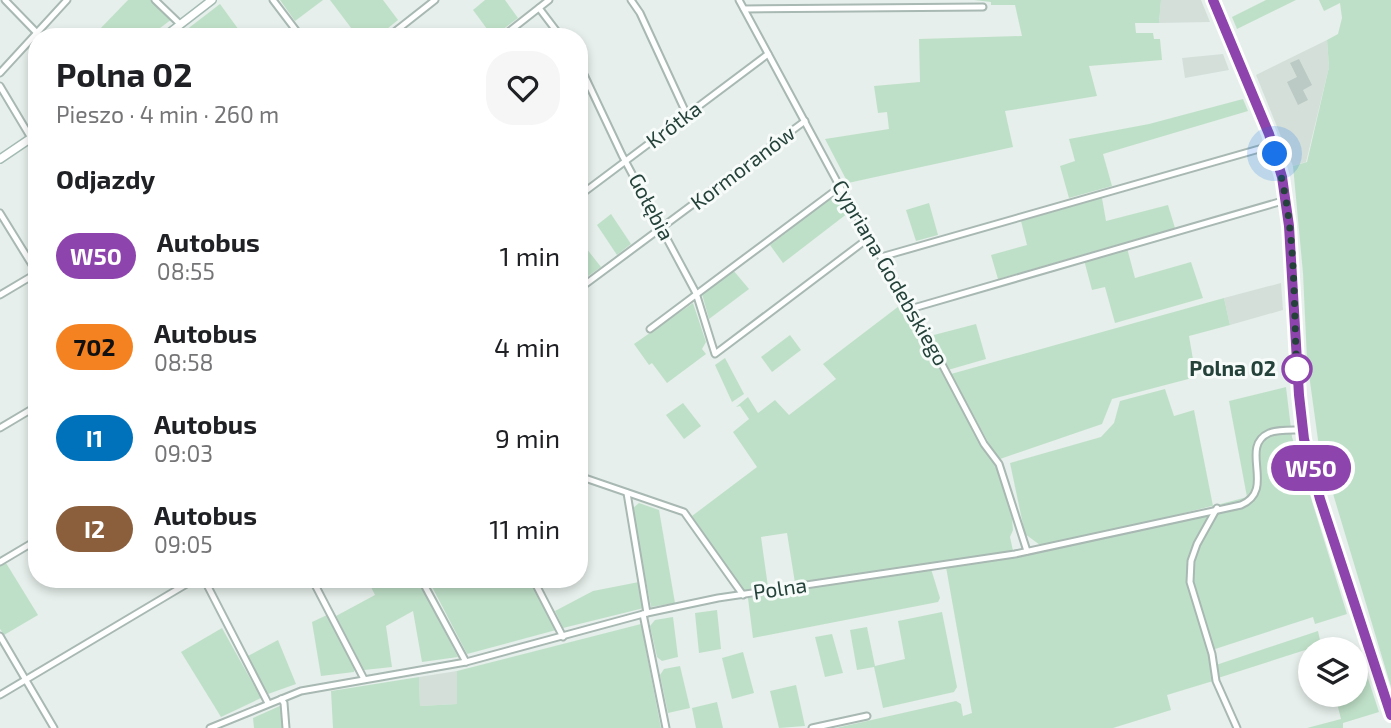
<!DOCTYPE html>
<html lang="pl">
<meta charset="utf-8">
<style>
:root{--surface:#fff;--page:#f6f6f6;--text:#202124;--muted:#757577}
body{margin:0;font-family:"Exo 2",sans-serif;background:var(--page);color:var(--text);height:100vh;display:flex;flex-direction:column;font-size:26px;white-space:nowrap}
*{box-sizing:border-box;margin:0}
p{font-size:23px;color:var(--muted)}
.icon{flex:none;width:38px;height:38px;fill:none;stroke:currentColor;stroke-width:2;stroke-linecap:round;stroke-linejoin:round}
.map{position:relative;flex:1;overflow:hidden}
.details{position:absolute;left:28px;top:28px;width:560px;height:560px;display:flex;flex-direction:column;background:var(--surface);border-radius:28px;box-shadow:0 4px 10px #0003}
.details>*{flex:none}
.badge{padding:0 14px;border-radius:23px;font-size:24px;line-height:46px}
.tools{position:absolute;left:1298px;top:637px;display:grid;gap:14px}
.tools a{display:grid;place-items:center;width:70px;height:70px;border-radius:50%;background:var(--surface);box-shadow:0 4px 10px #0003;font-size:35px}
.you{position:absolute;width:35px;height:35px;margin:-18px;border:5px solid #fff;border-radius:50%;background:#1a73e8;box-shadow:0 0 0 10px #1a73e833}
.map>.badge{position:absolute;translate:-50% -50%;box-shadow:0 0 0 4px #fff}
h2{padding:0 28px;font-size:26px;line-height:63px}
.round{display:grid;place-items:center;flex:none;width:74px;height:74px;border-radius:28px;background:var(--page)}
.headline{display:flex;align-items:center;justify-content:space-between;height:119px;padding:0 28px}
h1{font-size:33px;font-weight:700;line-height:52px}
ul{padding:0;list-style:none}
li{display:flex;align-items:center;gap:21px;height:91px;padding:0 28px}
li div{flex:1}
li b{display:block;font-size:26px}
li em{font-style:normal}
li .badge{min-width:77px;font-weight:700;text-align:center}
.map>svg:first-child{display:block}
.built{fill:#d4dfda}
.green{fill:#bfe0c8}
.building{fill:#bbcac4}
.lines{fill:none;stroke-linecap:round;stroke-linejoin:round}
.street-casing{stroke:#a8b8b2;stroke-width:9}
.secondary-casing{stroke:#a4bbb3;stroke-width:10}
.street{stroke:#fff;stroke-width:5}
.secondary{stroke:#fff;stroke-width:7}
.line-casing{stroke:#fff;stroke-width:16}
.line{stroke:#8e44ad;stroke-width:10}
.walk{stroke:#24423a;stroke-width:7;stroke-dasharray:0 12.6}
.stop-dot{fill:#fff;stroke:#8e44ad;stroke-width:3.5}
.labels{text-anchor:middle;stroke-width:6;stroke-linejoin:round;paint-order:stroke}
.street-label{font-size:21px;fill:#24423a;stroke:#f7fbf9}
.stop-label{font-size:21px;font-weight:bold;fill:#24423a;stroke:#f7fbf9;text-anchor:end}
</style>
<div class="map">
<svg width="1391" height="728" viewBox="0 0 1391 728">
<rect width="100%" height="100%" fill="#e6efeb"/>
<g class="built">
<polygon points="1161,0 1201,0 1210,22 1159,23"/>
<polygon points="1327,40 1329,67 1306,162 1293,166 1256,75"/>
<polygon points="1223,54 1229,70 1185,78 1182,58"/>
<polygon points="1281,283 1283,310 1230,325 1224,298"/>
<polygon points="457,671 458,704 420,706 419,677"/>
</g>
<g class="green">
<polygon points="128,0 153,0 172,19 148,37 109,37 100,29"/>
<polygon points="280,0 323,0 295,21"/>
<polygon points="330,0 383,0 398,20 377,37 358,37"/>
<polygon points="485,0 505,0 518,18 493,37 473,10"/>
<polygon points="974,0 1161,0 1159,23 1135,23 1136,33 1153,33 1154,39 1160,39 1162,60 1089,66 1097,96 1005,111 1013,147 848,183 825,139 889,129 887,112 878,113 874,86 920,82 919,39 1022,36 1015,5 991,5 991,2"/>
<polygon points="1266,0 1296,0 1237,29 1232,17"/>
<polygon points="1319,0 1391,0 1391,687 1319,447 1307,360 1303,273 1293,166 1307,162 1329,67 1327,40 1338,34 1342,18 1340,3 1324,11"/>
<polygon points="220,4 244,37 177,37"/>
<polygon points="1243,99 1248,111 1103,154 1112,186 1069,198 1060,166 1075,161 1069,139 1149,124"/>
<polygon points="834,196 840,198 848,213 783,263 770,245"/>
<polygon points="1102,198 1106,221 1168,205 1175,228 998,279 991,255 1027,245 1021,221"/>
<polygon points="929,203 938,235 916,241 906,210"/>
<polygon points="611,214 631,244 617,255 597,225"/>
<polygon points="579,239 601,267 584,279 579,274"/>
<polygon points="1127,248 1135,278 1191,262 1203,298 1115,323 1105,287 1092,290 1084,260"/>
<polygon points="733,270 749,289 709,319 702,294"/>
<polygon points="1224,298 1230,325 1189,336 1196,377 1112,399 1102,424 1000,459 993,451 951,374"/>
<polygon points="693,303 706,342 702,349 706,354 667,383 652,363 649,365 634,344"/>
<polygon points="903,303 996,467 1012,518 1013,530 1010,537 1013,551 795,583 787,533 761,537 768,587 744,591 692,516 757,467 733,432 749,419 740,406 736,407 748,397 758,413 775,400 789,415 836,379 823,364"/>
<polygon points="976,324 986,359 948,370 930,336"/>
<polygon points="790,335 801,350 772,372 761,357"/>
<polygon points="725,358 744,394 732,402 715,365"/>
<polygon points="1286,387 1292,437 1347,614 1315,624 1313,617 1209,651 1213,681 1167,695 1171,710 1113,728 836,728 956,701 961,704 963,716 972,713 946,567 1038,553 1214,511 1212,506 1112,531 1040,545 1025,534 1010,463 1101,437 1114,423 1120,401 1165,389 1174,416 1194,410 1213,506 1247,497 1229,401"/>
<polygon points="683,403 701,426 684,439 666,415"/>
<polygon points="639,503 659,510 675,603 651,607 632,509"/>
<polygon points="6,563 38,615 4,635 0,629 0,566"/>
<polygon points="931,569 940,598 938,602 753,638 748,598"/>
<polygon points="367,579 417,579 458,657 422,662 413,611 386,626 392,667 364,670 336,616 375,595"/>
<polygon points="428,579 529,579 556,630 467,654"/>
<polygon points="639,582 644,608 563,628 555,611 593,591"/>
<polygon points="717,610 721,649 699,653 695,613"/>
<polygon points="942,612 957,687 954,692 883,708 874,667 857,670 850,630 867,627 875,666 905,659 898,621"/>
<polygon points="327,615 355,668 354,672 321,676 312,622"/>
<polygon points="673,617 678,657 662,661 657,657 650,626 655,620"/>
<polygon points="641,624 661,728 333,728 331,691 419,677 420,706 457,704 457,671"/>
<polygon points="222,628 261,698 221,717 181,652"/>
<polygon points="1318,631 1321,645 1218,678 1216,665"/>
<polygon points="832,634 843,673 825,677 815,637"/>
<polygon points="278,640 296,684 268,694 248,656"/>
<polygon points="1358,648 1379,712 1343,723 1343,728 1307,728 1341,719 1335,695 1356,695 1355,649"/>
<polygon points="743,652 754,693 732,699 722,658"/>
<polygon points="680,666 690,708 668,713 660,675 664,669"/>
<polygon points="796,685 805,726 779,728 770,691"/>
<polygon points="717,702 723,728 696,728 692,708"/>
<polygon points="282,705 283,728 254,728 253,718"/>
</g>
<polygon class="building" points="1299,59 1312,85 1303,90 1308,100 1298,105 1287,82 1297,77 1290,63"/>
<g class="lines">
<defs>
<g id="street">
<polyline points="5,0 37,33"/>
<polyline points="155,0 180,24"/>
<polyline points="273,0 301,37"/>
<polyline points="631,0 640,13 687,115"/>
<polyline points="739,0 840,187 926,334 984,444 999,464 1027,551"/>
<polyline points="539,8 561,37"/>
<polyline points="744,9 983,7"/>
<polyline points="388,37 435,0"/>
<polyline points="502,37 549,0"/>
<polyline points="579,64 622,155 696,293 715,354 870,237"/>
<polyline points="0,73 67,0"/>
<polyline points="0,86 37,148"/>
<polyline points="579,196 768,54"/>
<polyline points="0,213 37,273"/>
<polyline points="881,257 1273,145"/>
<polyline points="579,289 805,121"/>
<polyline points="0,295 37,273"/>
<polyline points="910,309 1286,200"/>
<polyline points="650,329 840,187"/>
<polyline points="0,428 37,406"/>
<polyline points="579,476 684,512 743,595"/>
<polyline points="627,493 647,613"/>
<polyline points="1217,508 1197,544 1191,561 1190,582 1212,654 1216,681 1237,728"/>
<polyline points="0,562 37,540"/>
<polyline points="204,579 268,703"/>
<polyline points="312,579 364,679"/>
<polyline points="421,579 466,662"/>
<polyline points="533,579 563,637"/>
<polyline points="643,614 666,728"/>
<polyline points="0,636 54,728"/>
<polyline points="0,695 195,579"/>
<polyline points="281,699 284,703 286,728"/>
<path d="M210 728 301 691 466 662 647 613 718 598 1015 554 1241 505C1277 490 1238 447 1269 433 1278 429 1292 430 1303 430"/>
<polyline points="812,728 867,716"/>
</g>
<g id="secondary">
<polyline points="1213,0 1269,134 1282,177 1289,226 1299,395 1304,439 1320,499 1391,715"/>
<polyline points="164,37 212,0"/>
<polyline points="0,159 37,134"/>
</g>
</defs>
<use href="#street" class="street-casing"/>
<use href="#secondary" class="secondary-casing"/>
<use href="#street" class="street"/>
<use href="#secondary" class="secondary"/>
</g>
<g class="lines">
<defs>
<polyline id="line" points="1213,0 1269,134 1282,177 1289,226 1299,395 1304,439 1320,499 1391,715"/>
</defs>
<use href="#line" class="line-casing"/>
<use href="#line" class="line"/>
<path class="walk" d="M1275 154C1297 224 1293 301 1297 374V369"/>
</g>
<circle class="stop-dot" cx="1297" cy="369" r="14"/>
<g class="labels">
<g class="street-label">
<text transform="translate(674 125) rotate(-37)" y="7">Krótka</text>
<text transform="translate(743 168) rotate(-37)" y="7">Kormoranów</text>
<text transform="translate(651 207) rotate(62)" y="7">Gołębia</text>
<text transform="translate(890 273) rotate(60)" y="7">Cypriana Godebskiego</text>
<text transform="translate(780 589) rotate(-8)" y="7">Polna</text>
</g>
<g class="stop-label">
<text x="1276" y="376">Polna 02</text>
</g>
</g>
</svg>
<div class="tools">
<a><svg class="icon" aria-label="layers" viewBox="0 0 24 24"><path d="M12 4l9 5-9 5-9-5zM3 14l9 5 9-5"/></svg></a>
</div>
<div class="you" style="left:1275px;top:154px"></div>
<b class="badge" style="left:1311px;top:468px;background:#8e44ad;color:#fff">W50</b>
<section class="details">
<div class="headline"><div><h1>Polna 02</h1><p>Pieszo · 4 min · 260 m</p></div><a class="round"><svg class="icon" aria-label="heart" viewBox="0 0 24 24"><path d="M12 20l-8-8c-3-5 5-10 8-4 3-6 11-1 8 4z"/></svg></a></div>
<h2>Odjazdy</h2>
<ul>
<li><span class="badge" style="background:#8e44ad;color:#fff">W50</span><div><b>Autobus</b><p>08:55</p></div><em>1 min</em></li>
<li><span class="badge" style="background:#f58220;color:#111">702</span><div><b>Autobus</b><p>08:58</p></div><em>4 min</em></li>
<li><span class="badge" style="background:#0072bc;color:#fff">I1</span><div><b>Autobus</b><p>09:03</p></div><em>9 min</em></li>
<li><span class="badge" style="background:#8b5e3c;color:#fff">I2</span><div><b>Autobus</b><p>09:05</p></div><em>11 min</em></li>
</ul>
</section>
</div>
